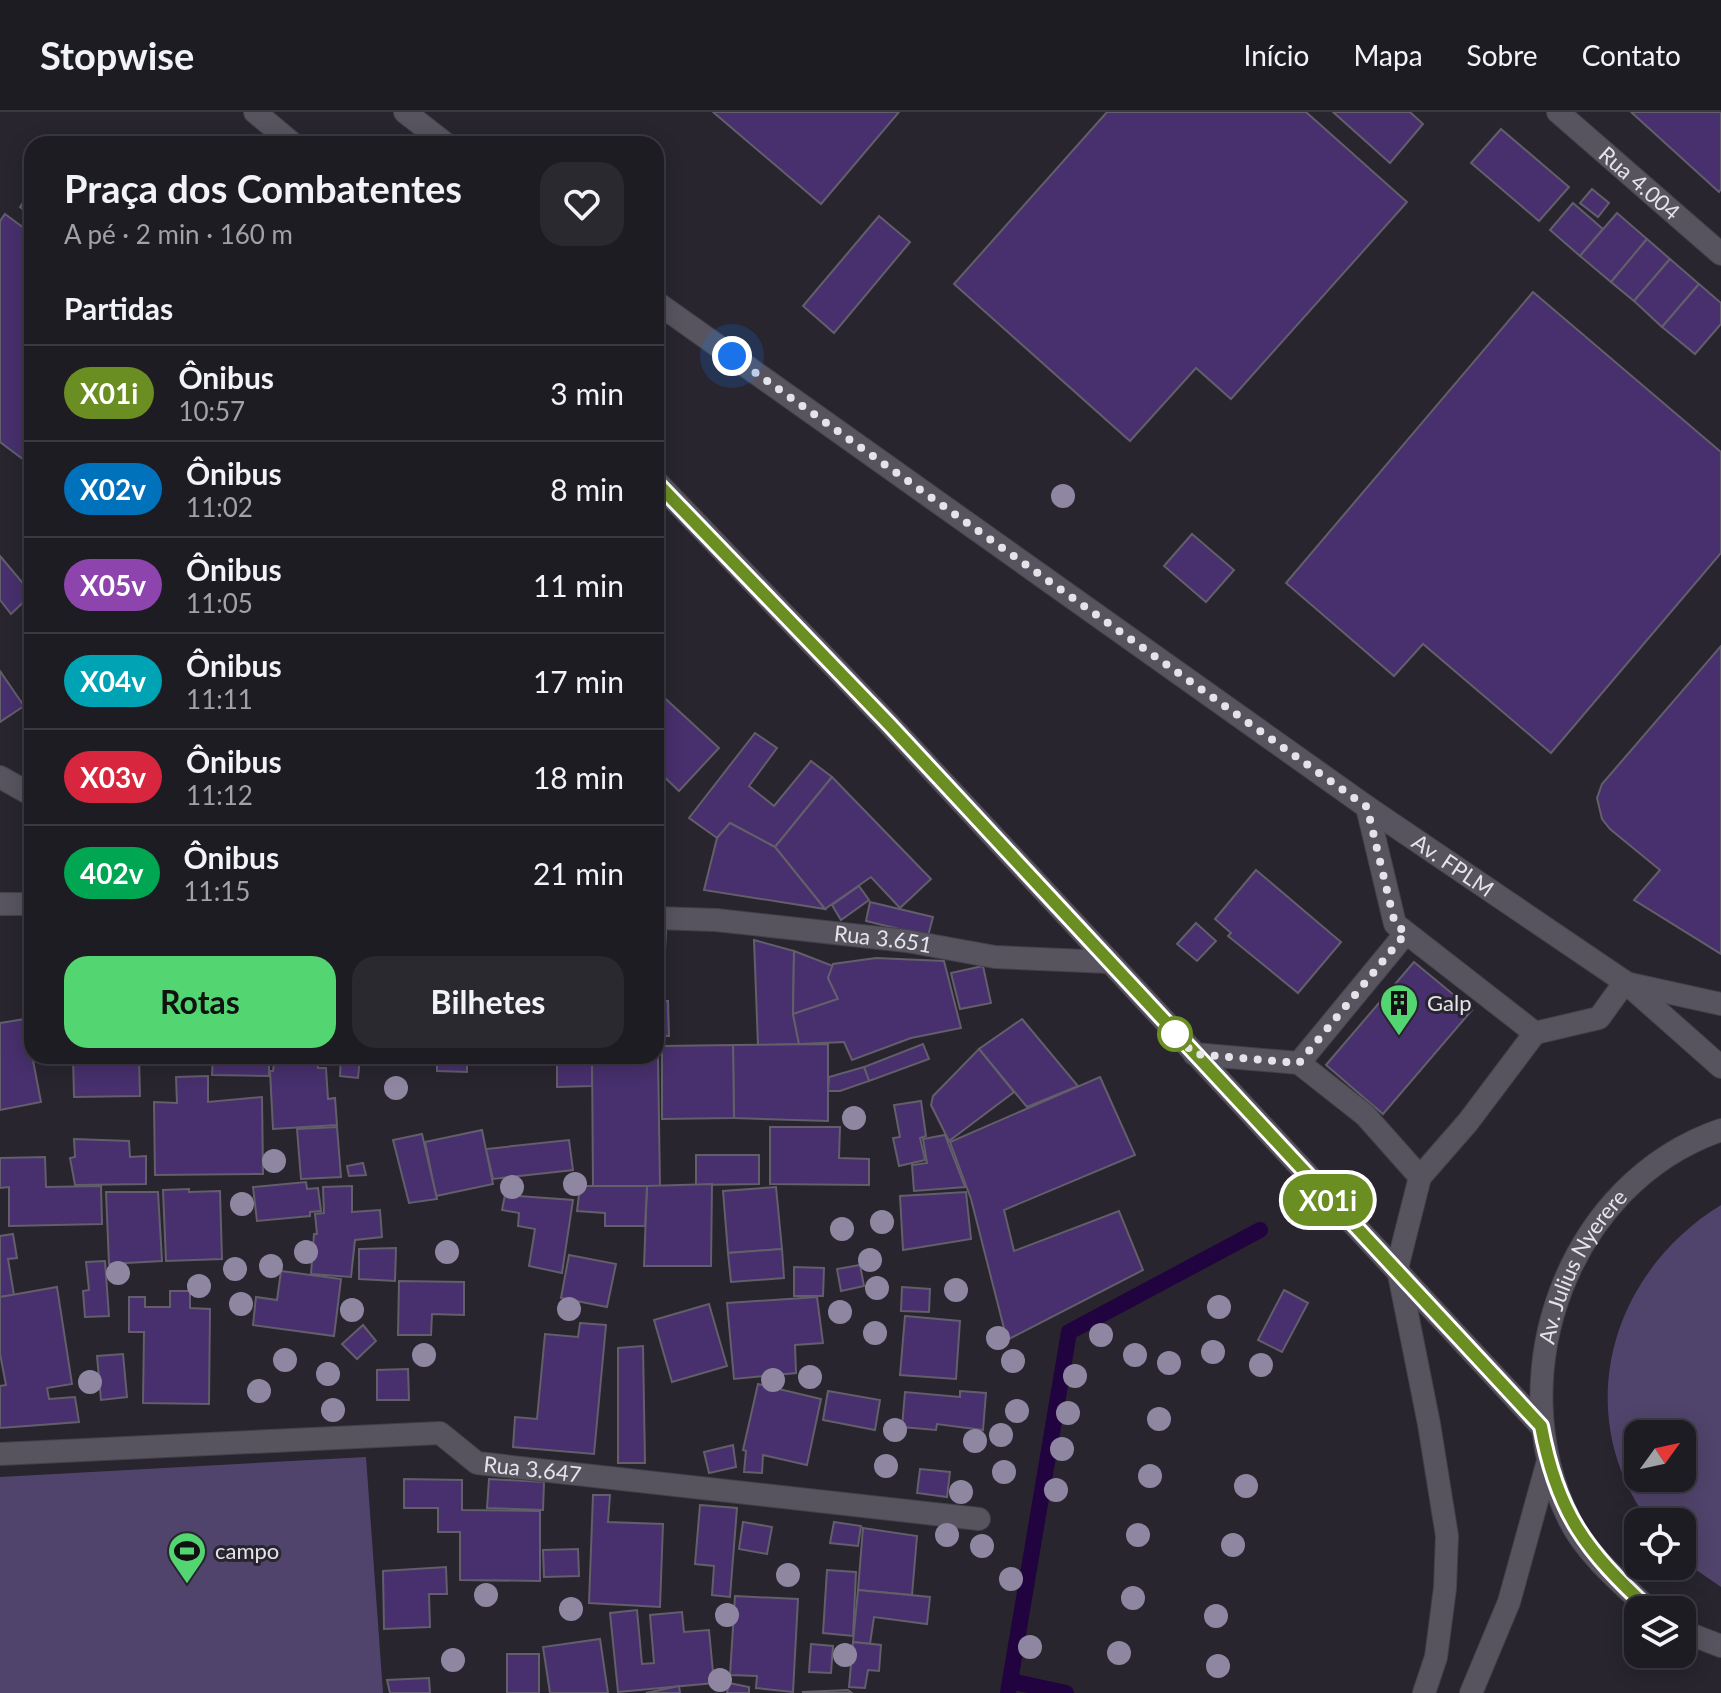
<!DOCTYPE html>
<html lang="pt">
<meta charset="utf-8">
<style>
:root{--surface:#1e1c23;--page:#2b2930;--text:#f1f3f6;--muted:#a1a1a6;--line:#3c3a41;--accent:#53d672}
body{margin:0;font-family:Lato,sans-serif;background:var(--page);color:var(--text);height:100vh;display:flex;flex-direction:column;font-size:30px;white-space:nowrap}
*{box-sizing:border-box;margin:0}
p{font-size:26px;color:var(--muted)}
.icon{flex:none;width:44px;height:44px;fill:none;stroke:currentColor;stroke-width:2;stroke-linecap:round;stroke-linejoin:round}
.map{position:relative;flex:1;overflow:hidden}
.details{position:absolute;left:24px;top:24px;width:640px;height:928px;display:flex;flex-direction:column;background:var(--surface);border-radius:24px;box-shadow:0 4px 20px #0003,0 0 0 2px var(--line)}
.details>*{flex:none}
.badge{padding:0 16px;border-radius:26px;font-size:28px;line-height:52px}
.needle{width:52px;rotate:57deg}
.controls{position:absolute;left:1624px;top:1308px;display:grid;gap:16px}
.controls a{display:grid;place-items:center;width:72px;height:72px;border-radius:16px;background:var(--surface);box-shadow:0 4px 20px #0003,0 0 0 2px var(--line);font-size:40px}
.you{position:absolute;width:40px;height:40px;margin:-20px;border:6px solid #fff;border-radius:50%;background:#1a73e8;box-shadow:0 0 0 12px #1a73e833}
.map>.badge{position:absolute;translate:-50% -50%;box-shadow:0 0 0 4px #fff}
h2{padding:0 40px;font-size:30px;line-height:72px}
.round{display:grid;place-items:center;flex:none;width:84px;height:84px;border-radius:24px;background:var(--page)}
.summary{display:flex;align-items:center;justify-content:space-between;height:136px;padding:0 40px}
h1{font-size:38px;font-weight:700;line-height:60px}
.action{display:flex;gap:16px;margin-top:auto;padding:16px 40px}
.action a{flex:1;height:92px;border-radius:24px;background:var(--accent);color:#111;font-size:32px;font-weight:700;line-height:92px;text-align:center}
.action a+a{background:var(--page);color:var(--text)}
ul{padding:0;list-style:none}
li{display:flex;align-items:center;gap:24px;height:96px;padding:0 40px;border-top:2px solid var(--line)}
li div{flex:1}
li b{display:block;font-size:30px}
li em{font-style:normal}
li .badge{min-width:88px;font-weight:700;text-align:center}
header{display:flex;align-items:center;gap:48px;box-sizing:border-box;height:112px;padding:0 40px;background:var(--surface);border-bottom:2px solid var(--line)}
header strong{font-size:38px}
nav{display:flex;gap:44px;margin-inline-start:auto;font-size:28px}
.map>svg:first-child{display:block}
.green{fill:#51446c;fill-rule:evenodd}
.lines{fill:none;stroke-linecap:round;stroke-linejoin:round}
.stream{stroke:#20033f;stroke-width:16}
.building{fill:#47306d;stroke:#625e6a;stroke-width:2}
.service-casing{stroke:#44414a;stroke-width:24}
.minor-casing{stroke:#44414a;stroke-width:24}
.secondary-casing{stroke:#44414a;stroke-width:24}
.service{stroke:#57545f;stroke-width:22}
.minor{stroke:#57545f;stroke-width:22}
.secondary{stroke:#57545f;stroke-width:22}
.tree{fill:#8f87a1}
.line-casing{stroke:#fff;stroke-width:18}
.line{stroke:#6b8e23;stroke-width:12}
.walk{stroke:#e5e3ea;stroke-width:8;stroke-dasharray:0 14.4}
.stop-dot{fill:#fff;stroke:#6b8e23;stroke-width:4}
.labels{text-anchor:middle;stroke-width:6;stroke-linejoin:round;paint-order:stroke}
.street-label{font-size:22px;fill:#e5e3ea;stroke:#28252f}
.poi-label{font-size:22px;fill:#e5e3ea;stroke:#28252f;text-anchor:start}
</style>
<header>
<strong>Stopwise</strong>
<nav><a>Início</a><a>Mapa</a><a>Sobre</a><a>Contato</a></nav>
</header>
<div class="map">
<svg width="1721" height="1581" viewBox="0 0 1721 1581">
<rect width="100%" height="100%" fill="#28252f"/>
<g class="green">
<path d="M1721 1093V1475L1682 1448V1410H1649C1570 1301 1610 1161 1721 1093ZM1638 1322H1682V1366H1638Z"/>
<polygon points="366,1345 383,1581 0,1581 0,1365"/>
</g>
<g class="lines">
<g class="stream">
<polyline points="1010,1569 1066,1581"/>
<polyline points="1008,1581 1069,1220 1260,1118"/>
</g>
</g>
<g class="building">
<polygon points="713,0 899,0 821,92"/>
<polygon points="1107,0 1306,0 1407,90 1231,287 1196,256 1130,329 954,172"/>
<polygon points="1333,0 1410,0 1423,12 1390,51"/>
<polygon points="1631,0 1721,0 1721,77 1719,80"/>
<polygon points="1501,17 1569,75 1539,109 1471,51"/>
<polygon points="1592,77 1609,91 1598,105 1580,91"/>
<polygon points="32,78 32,104 20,95"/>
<polygon points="1573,91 1603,117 1580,144 1550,118"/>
<polygon points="1617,101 1647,127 1611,170 1580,144"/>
<polygon points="5,102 32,122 32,354 0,330 0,109"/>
<polygon points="879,104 910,130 834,221 803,194"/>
<polygon points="1647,127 1670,147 1634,189 1611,170"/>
<polygon points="1670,147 1699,172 1662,215 1634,189"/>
<polygon points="1699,172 1721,191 1721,212 1695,242 1662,215"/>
<polygon points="1533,180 1721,340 1721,441 1551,641 1423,532 1394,564 1286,471"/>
<polygon points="1192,422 1234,458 1206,490 1164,454"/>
<polygon points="0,444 32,482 11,502 0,488"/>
<polygon points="1721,534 1721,842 1634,788 1660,758 1610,717 1602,707 1597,686 1602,672"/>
<polygon points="0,559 24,594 0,610"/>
<polygon points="656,578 719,636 679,679 656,657"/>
<polygon points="755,621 777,636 749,674 774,694 811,649 832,665 775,735 730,711 717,726 689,706"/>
<polygon points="832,665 931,767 900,796 871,765 825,797 775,735"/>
<polygon points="730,711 775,735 825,797 704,778 717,726"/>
<polygon points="1256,758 1341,830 1298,881 1228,824 1231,821 1215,807"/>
<polygon points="859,774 869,788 841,808 832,793"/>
<polygon points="870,790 933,805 928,824 866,809"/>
<polygon points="1196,811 1216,829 1197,849 1177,832"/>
<polygon points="656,818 666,818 665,838 656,838"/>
<polygon points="754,828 794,839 793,902 799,932 758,933"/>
<polygon points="794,839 833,854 828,866 838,887 793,902"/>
<polygon points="876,846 944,849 961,916 911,926 852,948 844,930 799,932 793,902 838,887 828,866 833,852"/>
<polygon points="1414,850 1472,898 1383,1002 1326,953"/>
<polygon points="983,854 991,891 960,897 951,861"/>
<polygon points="656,889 668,889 669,924 656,924"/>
<polygon points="25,907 41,990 0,998 0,911"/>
<polygon points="1022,907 1078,974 1027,995 979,937"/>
<polygon points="828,932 828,1009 734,1006 733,933"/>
<polygon points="923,932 929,947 869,969 864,955"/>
<polygon points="733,933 734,1006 662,1007 662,934"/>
<polygon points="979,937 1014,980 949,1029 931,993 933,984"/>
<polygon points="73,944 139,944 140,984 74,985"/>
<polygon points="213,944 269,944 269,964 212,963"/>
<polygon points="293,944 293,950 317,949 318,956 326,956 328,987 335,986 337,1013 273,1017 270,959 273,959 275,945"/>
<polygon points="437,944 467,944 467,960 437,959"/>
<polygon points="557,944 592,944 592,974 557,975"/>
<polygon points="592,944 658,945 660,1074 593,1075"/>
<polygon points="341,945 360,946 358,966 340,964"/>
<polygon points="864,955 869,969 840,979 828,979 829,965"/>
<polygon points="208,964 208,990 262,985 263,1062 155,1063 154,990 177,991 176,965"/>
<polygon points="1100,965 1135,1043 1004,1098 1014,1139 1119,1099 1143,1158 1007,1228 971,1087 950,1030"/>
<polygon points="921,989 926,1024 920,1026 925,1048 899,1054 893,1026 900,1025 894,993"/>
<polygon points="337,1015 341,1065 301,1067 297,1017"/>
<polygon points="770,1015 840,1015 839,1046 869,1047 869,1073 770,1072"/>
<polygon points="482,1018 493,1072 436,1084 425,1030"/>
<polygon points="422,1022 437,1087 409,1091 393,1028"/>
<polygon points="945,1023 965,1075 914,1079 912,1053 927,1051 923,1027"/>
<polygon points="74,1027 129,1029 130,1045 146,1044 146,1072 75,1073 70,1046 75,1045"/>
<polygon points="569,1028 573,1058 493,1067 486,1037"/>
<polygon points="696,1043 759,1043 759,1072 696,1073"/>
<polygon points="45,1045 46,1075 101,1074 102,1112 9,1114 9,1075 0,1076 0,1046"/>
<polygon points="363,1051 366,1063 349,1064 347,1054"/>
<polygon points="306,1070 307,1077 318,1076 321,1099 310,1100 310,1104 257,1109 253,1075"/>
<polygon points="712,1072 711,1154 644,1154 647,1074"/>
<polygon points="352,1074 352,1100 380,1098 382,1125 355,1128 351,1165 311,1162 314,1122 317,1122 315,1102 324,1101 323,1075"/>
<polygon points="580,1074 647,1074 645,1114 605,1114 605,1101 577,1099"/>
<polygon points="776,1075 782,1137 728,1141 723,1079"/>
<polygon points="189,1077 189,1080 220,1079 222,1147 166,1149 163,1078"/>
<polygon points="106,1080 158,1080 162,1149 109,1152"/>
<polygon points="966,1080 971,1127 903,1138 900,1084"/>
<polygon points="505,1083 573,1088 562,1161 529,1154 535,1117 518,1114 519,1101 502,1098"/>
<polygon points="13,1122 17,1146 8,1147 14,1183 0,1185 0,1124"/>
<polygon points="396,1136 395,1169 359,1167 359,1137"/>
<polygon points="782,1137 784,1166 731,1170 728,1141"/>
<polygon points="569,1143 616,1152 607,1195 561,1186"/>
<polygon points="105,1149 109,1204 85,1205 83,1179 89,1178 86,1150"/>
<polygon points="860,1153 864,1174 841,1179 837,1157"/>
<polygon points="794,1155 824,1156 823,1184 794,1184"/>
<polygon points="281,1159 341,1167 334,1224 253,1213 256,1185 277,1188"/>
<polygon points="399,1169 464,1170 464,1203 432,1202 431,1223 398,1223"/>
<polygon points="57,1175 72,1272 47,1276 49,1287 75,1285 79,1310 0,1316 0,1274 6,1273 0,1242 0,1185"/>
<polygon points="902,1175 930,1177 929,1200 901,1199"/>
<polygon points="1284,1178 1308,1191 1282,1240 1258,1228"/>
<polygon points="170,1179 190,1179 190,1196 210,1197 209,1292 143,1291 144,1220 129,1220 129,1185 145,1185 145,1195 170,1195"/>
<polygon points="817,1185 823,1231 795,1233 796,1261 734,1267 727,1191"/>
<polygon points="709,1192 727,1254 672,1270 654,1208"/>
<polygon points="905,1204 960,1209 956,1267 900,1263"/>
<polygon points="580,1211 606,1213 594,1342 513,1335 515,1305 537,1307 545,1222 578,1225"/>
<polygon points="363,1213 376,1229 357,1247 342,1232"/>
<polygon points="643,1234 645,1351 618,1351 618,1236"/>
<polygon points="123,1242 127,1285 101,1288 97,1244"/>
<polygon points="408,1257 409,1288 377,1288 377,1258"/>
<polygon points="758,1272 821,1287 807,1353 763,1343 762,1361 744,1360 746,1339 743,1338"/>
<polygon points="828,1279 880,1288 875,1318 823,1308"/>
<polygon points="960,1279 986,1281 983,1318 937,1312 936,1318 902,1315 905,1280 960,1285"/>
<polygon points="733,1333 736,1355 709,1361 704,1340"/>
<polygon points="920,1357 950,1360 947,1385 917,1381"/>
<polygon points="404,1367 462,1368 462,1398 540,1399 540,1469 460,1468 460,1420 438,1420 438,1396 404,1396"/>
<polygon points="489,1367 544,1370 543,1398 487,1396"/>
<polygon points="593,1383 610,1383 608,1410 663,1412 660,1495 589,1491"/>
<polygon points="700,1393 737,1396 730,1485 712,1483 714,1454 695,1452"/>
<polygon points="743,1410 772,1415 767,1442 739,1437"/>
<polygon points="834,1410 861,1414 858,1434 830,1431"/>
<polygon points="863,1416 917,1424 912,1483 858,1478"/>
<polygon points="578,1437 579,1464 544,1465 543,1438"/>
<polygon points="446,1455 447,1482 429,1482 430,1515 384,1517 383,1459"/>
<polygon points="827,1458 856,1460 853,1524 823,1521"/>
<polygon points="858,1478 930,1485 927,1512 874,1505 870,1532 853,1530"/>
<polygon points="735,1484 798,1487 793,1580 756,1576 757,1564 730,1563"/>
<polygon points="637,1498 642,1552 654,1551 650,1503 682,1500 684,1520 709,1518 714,1571 618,1580 610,1501"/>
<polygon points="600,1527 608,1581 550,1581 543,1535"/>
<polygon points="853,1530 881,1533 879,1559 868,1558 865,1576 849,1575"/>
<polygon points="811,1532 833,1534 831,1561 809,1560"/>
<rect x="507" y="1542" width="32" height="39"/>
<polygon points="429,1566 430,1581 390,1581 387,1568"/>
<polygon points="729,1571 749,1575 749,1581 727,1581"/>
<polygon points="679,1574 680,1581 646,1581"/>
<polygon points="848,1578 852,1581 802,1580"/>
</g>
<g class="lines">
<defs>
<g id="service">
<polyline points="1367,695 1395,812 1535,921 1599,906 1625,870"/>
<polyline points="1194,942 1299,951 1365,1003 1420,1065"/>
<polyline points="1299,951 1406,821"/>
<polyline points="1397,1156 1420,1065 1468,1010 1535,921"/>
</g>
<g id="minor">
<path id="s1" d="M1558 0 1721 142"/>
<polyline points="0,665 32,683"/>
<polyline points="0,792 32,792"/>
<path id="s2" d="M656 806 716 808 907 829 995 845 1110 850"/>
<path id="s3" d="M0 1342 440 1321 477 1351 979 1407"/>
</g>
<g id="secondary">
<polyline points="255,0 293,32"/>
<polyline points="405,0 446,32"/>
<path id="s4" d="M656 190 1367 695 1625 870 1721 955"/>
<polyline points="656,369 889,612 1541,1314"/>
<polyline points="1630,872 1721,892"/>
<polyline points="1398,1157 1429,1312 1447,1424 1445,1476 1436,1545 1424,1581"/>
<path id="s5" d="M1650 1498C1622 1472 1586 1442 1569 1407 1499 1263 1567 1071 1721 1018"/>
<polyline points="1682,1519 1721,1534"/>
<polyline points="1471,1581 1509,1490 1548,1349"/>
</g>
</defs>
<use href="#service" class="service-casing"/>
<use href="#minor" class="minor-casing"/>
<use href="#secondary" class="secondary-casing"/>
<use href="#service" class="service"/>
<use href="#minor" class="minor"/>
<use href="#secondary" class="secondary"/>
</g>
<g class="tree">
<circle cx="1063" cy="384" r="12"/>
<circle cx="396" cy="976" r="12"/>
<circle cx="854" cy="1006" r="12"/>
<circle cx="274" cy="1049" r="12"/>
<circle cx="575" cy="1072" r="12"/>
<circle cx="512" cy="1075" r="12"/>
<circle cx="242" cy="1092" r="12"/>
<circle cx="882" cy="1110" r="12"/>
<circle cx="842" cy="1117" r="12"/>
<circle cx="306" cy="1140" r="12"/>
<circle cx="447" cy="1140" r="12"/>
<circle cx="870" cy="1148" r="12"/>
<circle cx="271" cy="1154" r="12"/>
<circle cx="235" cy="1157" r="12"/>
<circle cx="118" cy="1161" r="12"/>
<circle cx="199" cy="1174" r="12"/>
<circle cx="877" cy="1176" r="12"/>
<circle cx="956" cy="1178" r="12"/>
<circle cx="241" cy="1192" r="12"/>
<circle cx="1219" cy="1195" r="12"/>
<circle cx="569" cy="1197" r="12"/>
<circle cx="352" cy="1198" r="12"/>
<circle cx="840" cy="1200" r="12"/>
<circle cx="875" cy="1221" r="12"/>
<circle cx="1101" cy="1223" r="12"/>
<circle cx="998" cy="1226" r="12"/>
<circle cx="1213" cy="1240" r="12"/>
<circle cx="424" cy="1243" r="12"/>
<circle cx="1135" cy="1243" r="12"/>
<circle cx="285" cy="1248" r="12"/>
<circle cx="1013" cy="1249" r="12"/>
<circle cx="1169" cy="1251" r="12"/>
<circle cx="1261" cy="1253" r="12"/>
<circle cx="328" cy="1262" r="12"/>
<circle cx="1075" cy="1264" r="12"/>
<circle cx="810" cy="1265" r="12"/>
<circle cx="773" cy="1268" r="12"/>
<circle cx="90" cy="1270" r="12"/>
<circle cx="259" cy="1279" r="12"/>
<circle cx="333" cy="1298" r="12"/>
<circle cx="1017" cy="1299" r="12"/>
<circle cx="1068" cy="1301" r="12"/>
<circle cx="1159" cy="1307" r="12"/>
<circle cx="895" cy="1318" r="12"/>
<circle cx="1001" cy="1323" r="12"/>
<circle cx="975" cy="1329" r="12"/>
<circle cx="1062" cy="1337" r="12"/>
<circle cx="886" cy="1354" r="12"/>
<circle cx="1004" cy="1360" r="12"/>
<circle cx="1150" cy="1364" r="12"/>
<circle cx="1246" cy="1374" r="12"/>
<circle cx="1056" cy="1378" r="12"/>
<circle cx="961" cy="1380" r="12"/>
<circle cx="947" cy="1423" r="12"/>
<circle cx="1138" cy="1423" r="12"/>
<circle cx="1233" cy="1433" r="12"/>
<circle cx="982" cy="1434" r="12"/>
<circle cx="788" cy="1463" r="12"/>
<circle cx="1011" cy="1467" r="12"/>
<circle cx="486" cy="1483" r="12"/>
<circle cx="1133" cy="1486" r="12"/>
<circle cx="571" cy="1497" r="12"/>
<circle cx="727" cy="1503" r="12"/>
<circle cx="1216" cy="1504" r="12"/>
<circle cx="1030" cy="1535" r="12"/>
<circle cx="1119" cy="1541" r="12"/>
<circle cx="845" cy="1543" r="12"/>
<circle cx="453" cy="1548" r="12"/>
<circle cx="1218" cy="1554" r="12"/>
<circle cx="720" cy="1568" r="12"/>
</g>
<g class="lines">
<defs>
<path id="line" d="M656 370 889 612 1541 1314C1557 1401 1586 1439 1650 1498"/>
</defs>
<use href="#line" class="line-casing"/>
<use href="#line" class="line"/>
<polyline class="walk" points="732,244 1367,695 1395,812 1406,821 1299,951 1194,942 1171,917 1175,922"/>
</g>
<defs>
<symbol id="building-pin" viewBox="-11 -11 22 30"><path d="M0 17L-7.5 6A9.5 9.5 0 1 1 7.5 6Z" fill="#53d672" stroke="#28252f"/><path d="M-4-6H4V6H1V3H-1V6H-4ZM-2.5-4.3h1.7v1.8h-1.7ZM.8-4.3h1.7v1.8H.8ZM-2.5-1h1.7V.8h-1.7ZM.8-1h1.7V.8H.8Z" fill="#111"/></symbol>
<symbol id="stadium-pin" viewBox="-11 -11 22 30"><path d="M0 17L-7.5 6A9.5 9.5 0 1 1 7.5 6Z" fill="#53d672" stroke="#28252f"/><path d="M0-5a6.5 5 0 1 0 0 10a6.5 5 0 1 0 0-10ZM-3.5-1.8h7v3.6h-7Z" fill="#111"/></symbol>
</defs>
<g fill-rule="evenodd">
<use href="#building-pin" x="1377" y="869" width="44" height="60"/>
<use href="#stadium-pin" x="165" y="1417" width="44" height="60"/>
</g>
<circle class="stop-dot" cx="1175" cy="922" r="16"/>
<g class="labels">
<g class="street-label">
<text dy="8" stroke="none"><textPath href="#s1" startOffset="108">Rua 4.004</textPath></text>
<text dy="8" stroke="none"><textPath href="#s4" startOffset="976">Av. FPLM</textPath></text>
<text dy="8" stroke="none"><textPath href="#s2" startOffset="228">Rua 3.651</textPath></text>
<text dy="8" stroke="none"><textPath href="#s5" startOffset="388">Av. Julius Nyerere</textPath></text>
<text dy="8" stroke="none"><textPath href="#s3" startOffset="544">Rua 3.647</textPath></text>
</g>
<g class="poi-label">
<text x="1427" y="899">Galp</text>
<text x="215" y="1447">campo</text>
</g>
</g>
</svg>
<div class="controls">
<a><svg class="needle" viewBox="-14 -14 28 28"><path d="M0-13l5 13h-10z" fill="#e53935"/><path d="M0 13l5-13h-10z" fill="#a1a1a6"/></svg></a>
<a><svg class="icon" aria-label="locate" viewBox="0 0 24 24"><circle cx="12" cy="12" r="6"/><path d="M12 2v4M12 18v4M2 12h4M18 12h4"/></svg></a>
<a><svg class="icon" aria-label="layers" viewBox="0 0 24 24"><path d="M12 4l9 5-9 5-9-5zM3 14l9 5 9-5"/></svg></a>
</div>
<div class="you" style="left:732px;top:244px"></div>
<b class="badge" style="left:1328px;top:1088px;background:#6b8e23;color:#fff">X01i</b>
<section class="details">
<div class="summary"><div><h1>Praça dos Combatentes</h1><p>A pé · 2 min · 160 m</p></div><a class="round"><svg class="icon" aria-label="heart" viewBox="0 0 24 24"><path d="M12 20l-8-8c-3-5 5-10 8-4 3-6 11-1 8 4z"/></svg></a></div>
<h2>Partidas</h2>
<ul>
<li><span class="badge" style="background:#6b8e23;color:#fff">X01i</span><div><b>Ônibus</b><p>10:57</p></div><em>3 min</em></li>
<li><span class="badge" style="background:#0072bc;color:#fff">X02v</span><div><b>Ônibus</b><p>11:02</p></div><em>8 min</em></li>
<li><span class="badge" style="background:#8e44ad;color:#fff">X05v</span><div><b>Ônibus</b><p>11:05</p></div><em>11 min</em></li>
<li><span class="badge" style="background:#00a3b4;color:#fff">X04v</span><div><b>Ônibus</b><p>11:11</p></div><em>17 min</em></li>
<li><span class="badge" style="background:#d7263d;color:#fff">X03v</span><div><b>Ônibus</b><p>11:12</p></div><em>18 min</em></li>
<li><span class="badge" style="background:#00a651;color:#fff">402v</span><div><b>Ônibus</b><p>11:15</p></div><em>21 min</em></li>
</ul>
<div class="action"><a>Rotas</a><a>Bilhetes</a></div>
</section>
</div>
